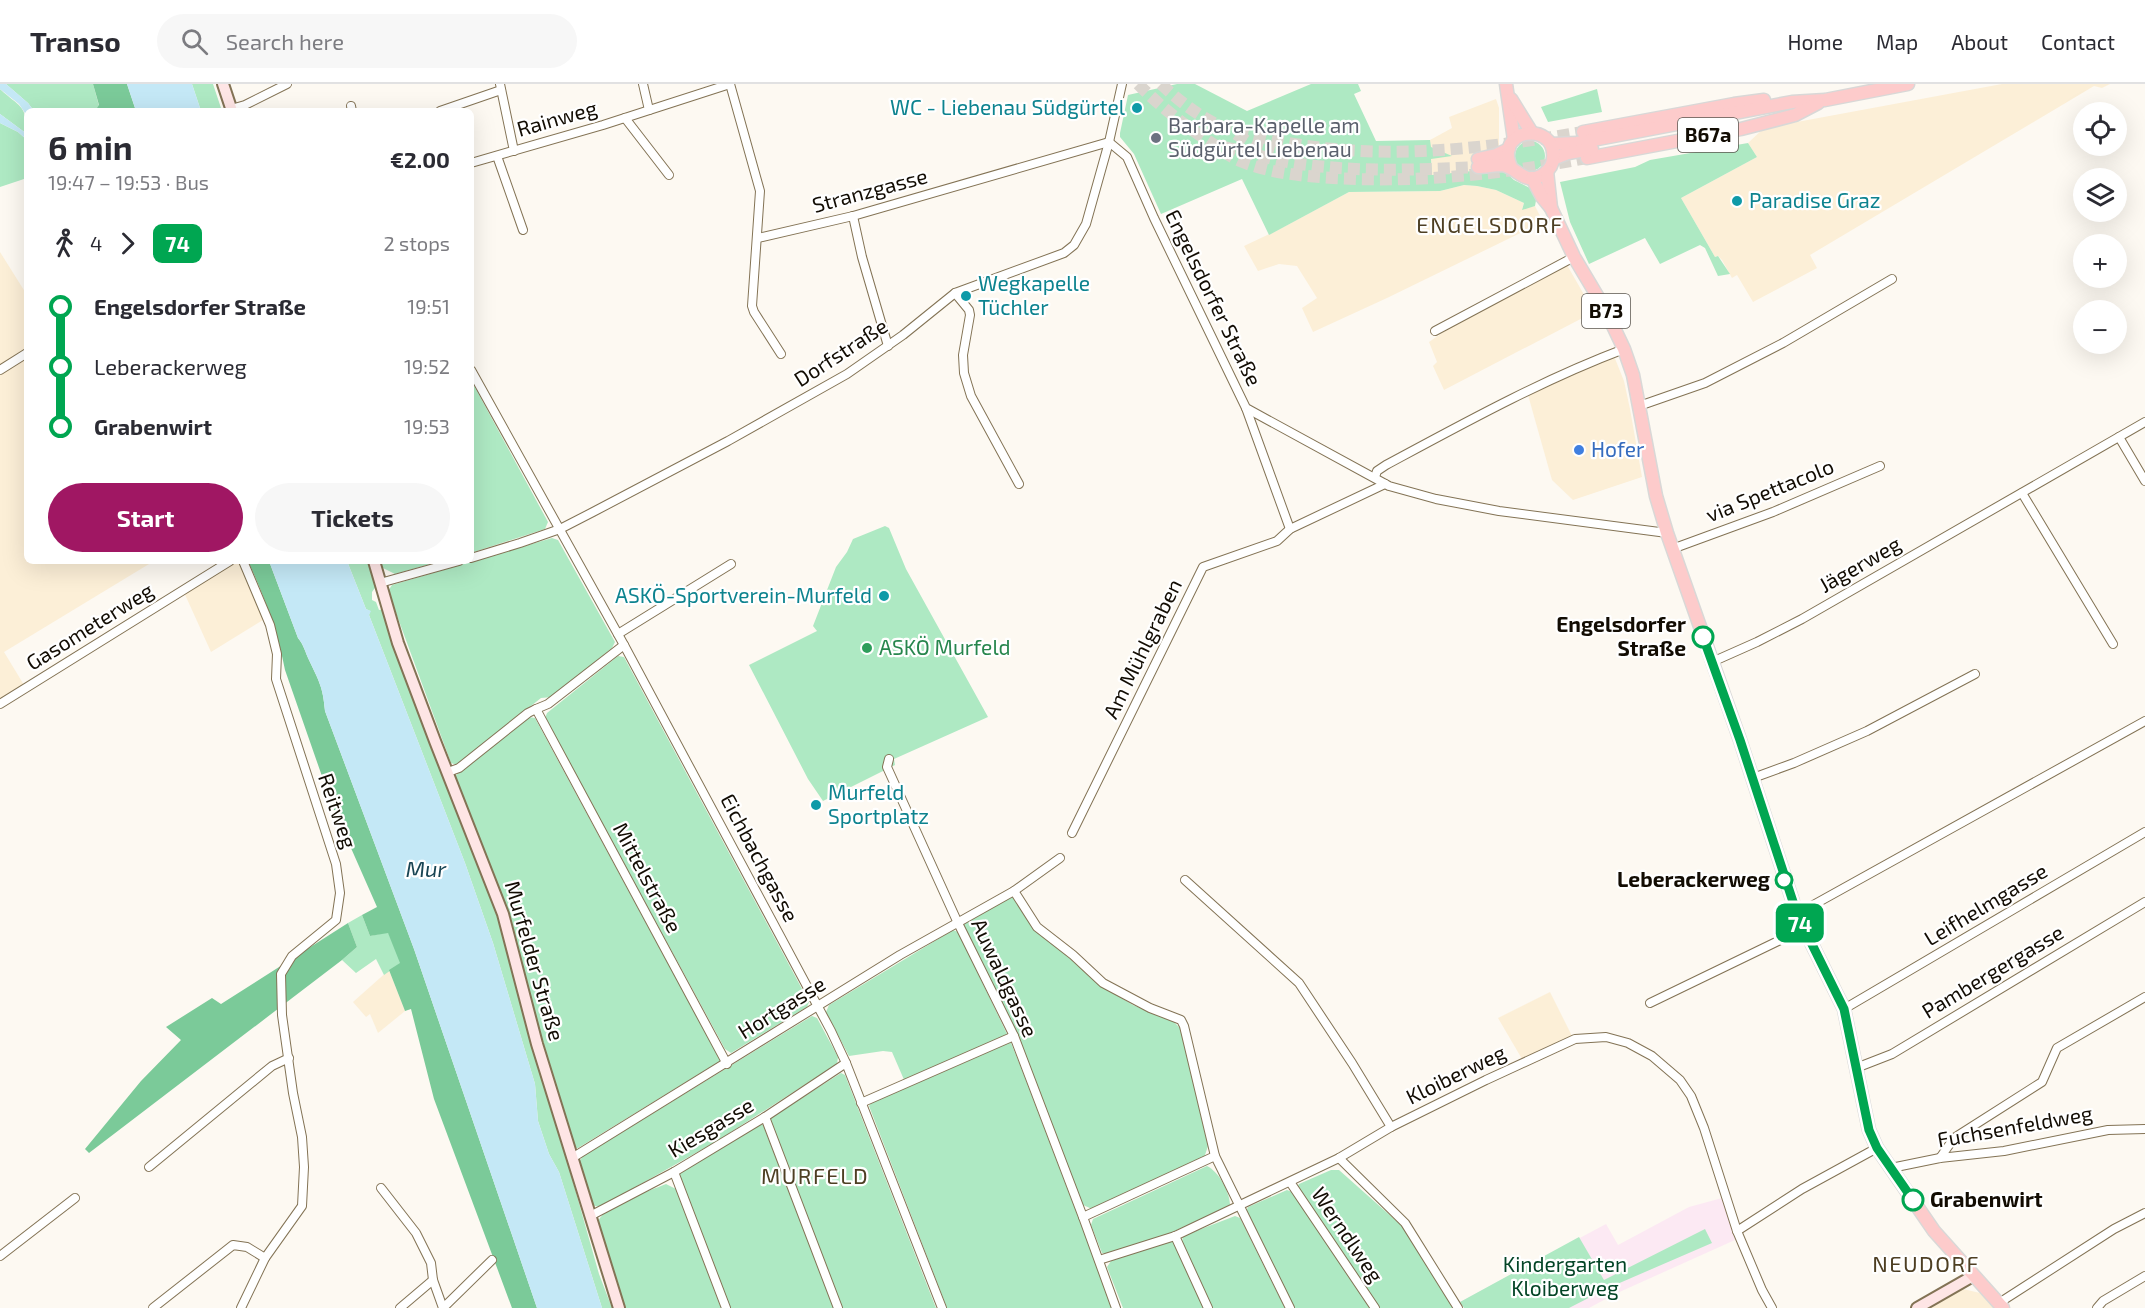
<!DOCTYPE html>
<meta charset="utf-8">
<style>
:root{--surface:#fff;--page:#f7f7f7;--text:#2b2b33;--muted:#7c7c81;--line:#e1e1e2;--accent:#a01763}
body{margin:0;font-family:"Exo 2",sans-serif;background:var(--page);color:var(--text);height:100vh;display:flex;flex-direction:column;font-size:22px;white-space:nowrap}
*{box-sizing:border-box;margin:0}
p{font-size:20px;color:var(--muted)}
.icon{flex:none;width:33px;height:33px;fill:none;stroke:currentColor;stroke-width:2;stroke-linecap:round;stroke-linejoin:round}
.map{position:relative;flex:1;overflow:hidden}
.sheet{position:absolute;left:24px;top:24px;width:450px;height:456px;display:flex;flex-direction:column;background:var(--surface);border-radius:9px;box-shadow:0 6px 24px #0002}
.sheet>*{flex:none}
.badge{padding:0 12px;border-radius:9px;font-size:21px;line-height:39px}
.tools{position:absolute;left:2073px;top:18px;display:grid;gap:12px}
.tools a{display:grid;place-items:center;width:54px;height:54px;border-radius:50%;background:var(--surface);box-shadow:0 6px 24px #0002;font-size:30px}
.map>.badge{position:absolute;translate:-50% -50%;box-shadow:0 0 0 3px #fff}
.legs{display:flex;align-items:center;gap:9px;height:66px;padding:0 24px;font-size:20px}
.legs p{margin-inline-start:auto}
.headline{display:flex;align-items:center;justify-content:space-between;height:102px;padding:0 24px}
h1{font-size:33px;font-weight:700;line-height:45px}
.action{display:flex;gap:12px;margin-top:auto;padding:12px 24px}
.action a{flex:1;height:69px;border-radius:36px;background:var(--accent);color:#fff;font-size:24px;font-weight:700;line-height:69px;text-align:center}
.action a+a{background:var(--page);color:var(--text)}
ul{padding:0 24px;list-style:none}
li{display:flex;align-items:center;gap:21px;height:60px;font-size:22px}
li i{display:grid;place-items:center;width:9px;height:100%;margin:0 8px;background:currentColor}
li i::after{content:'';width:15px;height:15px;margin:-8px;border:4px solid;border-radius:50%;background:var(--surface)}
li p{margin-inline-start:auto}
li:first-child i{background:linear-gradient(#0000 50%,currentColor 0)}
li:last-child i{background:linear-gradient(currentColor 50%,#0000 0)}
header{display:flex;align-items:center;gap:36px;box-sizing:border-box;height:84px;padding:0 30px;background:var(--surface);border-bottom:2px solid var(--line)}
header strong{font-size:28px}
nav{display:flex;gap:33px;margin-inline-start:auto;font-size:21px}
.search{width:420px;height:54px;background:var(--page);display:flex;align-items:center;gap:15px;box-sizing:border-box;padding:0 21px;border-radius:33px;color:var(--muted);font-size:22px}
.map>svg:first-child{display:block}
.built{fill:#fcefd7}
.education{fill:#fce9f3}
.green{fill:#aee9c3}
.forest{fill:#7bca99}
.water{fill:#c4e8f6}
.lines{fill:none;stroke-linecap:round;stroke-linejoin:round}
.primary-tunnel{stroke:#dad5ce;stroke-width:12;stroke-dasharray:12 6;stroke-linecap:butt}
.street-casing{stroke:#837355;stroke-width:10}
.secondary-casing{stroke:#837355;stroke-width:14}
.primary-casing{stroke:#d9d8d7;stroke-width:15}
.street{stroke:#fff;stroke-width:8}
.secondary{stroke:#fee5e5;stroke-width:10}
.primary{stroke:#fdcbcb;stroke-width:12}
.line-1-casing{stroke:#fff;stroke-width:14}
.line-1{stroke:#00a651;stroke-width:9}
.culture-dot{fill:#0f9aa8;stroke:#fff;stroke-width:2}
.worship-dot{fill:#6b7280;stroke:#fff;stroke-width:2}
.shop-dot{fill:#3f7fe0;stroke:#fff;stroke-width:2}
.stop-1-dot{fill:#fff;stroke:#00a651;stroke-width:3}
.leisure-dot{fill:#2e9e5b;stroke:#fff;stroke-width:2}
.labels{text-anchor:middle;stroke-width:4.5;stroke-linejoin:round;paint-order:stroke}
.shield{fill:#fff;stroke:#59554f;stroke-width:1.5}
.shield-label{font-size:20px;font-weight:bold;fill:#120c03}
.culture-label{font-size:21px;fill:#0d838f;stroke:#fff;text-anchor:start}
.street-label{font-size:21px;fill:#120c03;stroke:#fff}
.worship-label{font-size:21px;fill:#5b616d;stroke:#fff;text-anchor:start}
.shop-label{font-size:21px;fill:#366cbe;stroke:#fff;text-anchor:start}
.stop-label{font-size:21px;font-weight:bold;fill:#120c03;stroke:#fff;text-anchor:end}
.leisure-label{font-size:21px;fill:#27864d;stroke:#fff;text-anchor:start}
.park-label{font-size:21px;fill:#034526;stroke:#fff}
.neighbourhood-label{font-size:22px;letter-spacing:1.5px;fill:#4e3f23;stroke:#fff}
.water-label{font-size:22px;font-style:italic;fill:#194554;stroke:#fff}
</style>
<header>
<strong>Transo</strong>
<div class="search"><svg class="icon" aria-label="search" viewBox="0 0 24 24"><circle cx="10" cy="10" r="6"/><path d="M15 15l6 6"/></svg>Search here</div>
<nav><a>Home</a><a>Map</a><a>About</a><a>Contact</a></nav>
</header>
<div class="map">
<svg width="2145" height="1224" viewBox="0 0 2145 1224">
<rect width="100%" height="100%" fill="#fdf9f2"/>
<g class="built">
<polygon points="2002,0 2110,0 2102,4 2094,2 1810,171 1817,184 1753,218 1737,191 1732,194 1722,176 1718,172 1715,173 1681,114 1757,73 1748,59 1764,44"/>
<polygon points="1496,15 1499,24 1499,65 1482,86 1432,91 1430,56 1452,44 1449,33"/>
<polygon points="1464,101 1477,102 1496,106 1524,119 1522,125 1535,122 1543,138 1387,214 1313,248 1302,224 1317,214 1297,182 1279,180 1258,187 1244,162 1278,146 1349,108 1440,107"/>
<polygon points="0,168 27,211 27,477 154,477 4,568 24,601 0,615"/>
<polygon points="1567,181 1594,228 1444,306 1433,282 1437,278 1429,258 1455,240"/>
<polygon points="1614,272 1624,297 1630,325 1642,393 1573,416 1552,396 1528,311"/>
<polygon points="225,477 248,477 271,531 211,568 182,504"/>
<polygon points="389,886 405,927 378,949 370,930 366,933 353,918"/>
<polygon points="1550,908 1572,952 1522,975 1498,934"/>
<polygon points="1963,1205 1980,1209 1993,1219 1993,1224 1929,1224"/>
</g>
<polygon class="education" points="1722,1114 1735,1156 1615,1210 1589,1224 1464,1224 1460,1218 1606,1140 1618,1161 1689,1123"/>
<g class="green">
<polygon points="6,0 93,0 99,22 95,27 34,27 28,19"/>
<polygon points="192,0 213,0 222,27 201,27"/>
<polygon points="1177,0 1195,0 1247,27 1311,0 1358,0 1361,7 1354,10 1376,57 1430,56 1431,63 1452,72 1431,75 1432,91 1482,86 1504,87 1514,96 1530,104 1537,111 1535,122 1522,126 1524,119 1496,106 1477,102 1464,101 1440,107 1349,108 1269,151 1242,95 1161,130 1134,70 1120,53 1120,49 1128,11"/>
<path d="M0 5C19 23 27 20 27 50L0 30Z"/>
<polygon points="1597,5 1602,28 1548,38 1541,23"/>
<polygon points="0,39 18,48 27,56 27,99 24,95 0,103"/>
<circle cx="1530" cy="72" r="15"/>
<polygon points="1748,59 1757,73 1681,114 1715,173 1718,172 1730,190 1718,192 1705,164 1700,161 1660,180 1645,154 1589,180 1570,138 1560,98 1635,83 1650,76"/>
<polygon points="471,296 548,438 545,445 471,469"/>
<polygon points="885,442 889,444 906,485 988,633 894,675 895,681 823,717 808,695 749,581 817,547 813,542 836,483 847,468 853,455"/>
<polygon points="552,454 558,456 615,558 612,564 552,613 541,614 457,681 451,679 388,507 392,501"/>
<polygon points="347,477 370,477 377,501 372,508 372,516 376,518 379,526 384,525 497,829 599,1190 612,1224 602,1224 559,1088 549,1070 538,1037 535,1000 493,859 465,779 369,531 370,527 366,525"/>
<polygon points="379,477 441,477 395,490 381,483"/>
<polygon points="618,572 624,573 809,918 807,923 731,969 725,965 545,634 547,629"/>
<polygon points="529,633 535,634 666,876 722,976 578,1064 573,1064 539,950 533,920 507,831 455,692"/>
<polygon points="1008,813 1013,814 1032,842 1103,903 1133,921 1174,938 1180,944 1208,1062 1204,1074 1092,1125 1083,1121 1018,956 962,840"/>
<polygon points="362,831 370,852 388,848 401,879 384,891 376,875 356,889 342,876 357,863 348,839"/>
<polygon points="953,846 958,848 1007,950 1000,957 905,998 892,968 883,967 849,972 826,928 829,921"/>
<polygon points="812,932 817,934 838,973 837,980 717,1057 600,1123 591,1121 578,1079 583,1072"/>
<polygon points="1006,958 1011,959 1020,981 1113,1224 947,1224 869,1022 871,1019 975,974 976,971"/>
<polygon points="841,989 845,991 936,1224 842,1224 769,1035"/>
<polygon points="759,1040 763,1041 834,1224 729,1224 679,1091 681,1086"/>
<path d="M1207 1082C1219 1088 1230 1108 1230 1122L1170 1149 1108 1170 1102 1169 1091 1141 1093 1135Z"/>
<polygon points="1331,1086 1339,1086 1402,1142 1455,1224 1379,1224 1297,1103 1299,1100"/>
<path d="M666 1100 676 1105 721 1224H625L598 1137C608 1119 647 1108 666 1100Z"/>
<polygon points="1287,1106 1292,1108 1371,1224 1292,1224 1245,1130 1248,1123"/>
<polygon points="1235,1132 1240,1134 1285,1224 1211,1224 1182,1158 1183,1152"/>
<polygon points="1705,1145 1712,1159 1608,1204 1569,1224 1464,1224 1460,1218 1579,1153 1604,1196"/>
<polygon points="1171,1157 1176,1160 1204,1224 1123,1224 1107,1183 1111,1177"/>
</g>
<g class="forest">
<polygon points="93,0 127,0 136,27 95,27 99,21"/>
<path d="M248 477H269L298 554C304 561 305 568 309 576 319 597 323 603 325 627L414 865 537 1224H512L434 1015 411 925 405 927 389 886 400 879 388 849 370 852 362 831 377 823 332 721 285 586C278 548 264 512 248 477Z"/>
<polygon points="348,839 357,863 342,876 89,1069 85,1065 141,997 181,956 166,943 212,914 221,920"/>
</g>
<g class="water">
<polygon points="0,0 6,0 28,19 34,27 27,27 27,32 19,20 0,5"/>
<polygon points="127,0 192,0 201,27 136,27"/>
<polygon points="0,30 27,50 27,56 18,48 0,39"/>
<path d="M269 477H347L366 525 371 527 369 531 465 779 493 859 535 1000 538 1037 549 1070 559 1088 602 1224H537L414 865 325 627C323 603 319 597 309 576 305 568 304 561 298 554Z"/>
</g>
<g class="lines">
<g class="primary-tunnel">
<path d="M1138 0C1161 23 1185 42 1213 60 1221 65 1230 73 1240 77 1269 89 1302 92 1333 94 1422 99 1501 90 1587 74"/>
<path d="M1161 0C1179 17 1202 35 1225 44 1243 50 1264 54 1283 58 1385 77 1482 65 1583 48"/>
<polyline points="1236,50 1253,61 1274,67"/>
<path d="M1224 63C1243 67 1262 73 1282 77 1347 89 1413 86 1478 83"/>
</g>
<defs>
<g id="street">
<polyline points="500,0 514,67"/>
<polyline points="643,0 649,26"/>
<polyline points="730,0 760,107 752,222 754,228 781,270"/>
<polyline points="351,22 352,27"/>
<polyline points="231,25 245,21 287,0"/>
<polyline points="440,27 501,6"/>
<polyline points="625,34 669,91"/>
<polyline points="1109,58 1127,73 1154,134 1246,324 1389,402 1436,415 1499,427 1667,449"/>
<polyline points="497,72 523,146"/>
<polyline points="471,79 603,41 730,0"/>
<polyline points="853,132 862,173 888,262"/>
<polyline points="758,154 853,132 1109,58"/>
<polyline points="955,209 969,226 970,231 963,271 964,289 971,312 1019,400"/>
<polyline points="1435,247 1574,173"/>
<polyline points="0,286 27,269"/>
<polyline points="471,286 624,561 831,947 846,979 942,1224"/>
<polyline points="1639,322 1705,299 1783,259 1892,195"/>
<polyline points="1246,324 1290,445"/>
<polyline points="2119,353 2145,397"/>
<path d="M1375 393 1377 387 1386 381C1464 339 1542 296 1624 265"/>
<polyline points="2022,409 2113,560"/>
<polyline points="1672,465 1773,428 1880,382"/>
<polyline points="471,474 520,459 560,445 593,428 728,357 847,290 903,251 955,209 1064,169 1074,161 1086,140 1109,58 1122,0"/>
<polyline points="380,499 459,477"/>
<polyline points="618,550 731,480"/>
<polyline points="1712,578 1757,558 1802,535 2145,338"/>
<polyline points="0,620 230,477"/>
<polyline points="536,625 548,620 624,561"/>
<polyline points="889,675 887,683 957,837 1014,952 1083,1133 1116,1224"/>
<polyline points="448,688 459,684 528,629 536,625 727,980"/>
<polyline points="1753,694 1794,679 1867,647 1975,590"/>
<polyline points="1072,749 1203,483 1277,457 1290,445 1385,400"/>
<polyline points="1060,774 1014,807 1037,843 1073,871 1103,899 1150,924 1181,936 1184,942 1215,1072 1290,1224"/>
<polyline points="1185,796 1299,899 1352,979 1391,1043"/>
<polyline points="1797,830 2145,637"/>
<polyline points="1650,919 1803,845"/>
<polyline points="1844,925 2145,748"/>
<polyline points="1856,984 1892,970 2145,818"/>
<polyline points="861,1019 1014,952"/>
<polyline points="765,1033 838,1224"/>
<polyline points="572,1074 900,871 1014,807"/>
<polyline points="1339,1074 1405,1139 1458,1224"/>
<polyline points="1940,1074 1954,1054 2042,998 2057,964 2145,913"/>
<polyline points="149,1083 272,982 289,974"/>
<polyline points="1891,1084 1940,1074 2004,1067 2108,1046 2145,1045"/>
<polyline points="674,1088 726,1224"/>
<polyline points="1290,1098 1375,1224"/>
<polyline points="381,1104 416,1149 431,1179 433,1196 443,1224"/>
<polyline points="590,1132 674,1088 765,1033 846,979"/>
<polyline points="1083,1133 1215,1072"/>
<polyline points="1737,1147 1802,1105 1877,1064"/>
<polyline points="1175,1152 1208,1224"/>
<polyline points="0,1172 75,1114"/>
<polyline points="1099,1176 1175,1152 1339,1074 1391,1043 1486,996 1575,955 1606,953 1628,959 1652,972 1680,996 1691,1012 1704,1044 1737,1147 1762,1206 1772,1224"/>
<polyline points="1999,1219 2114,1145 2145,1129"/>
<polyline points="153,1224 233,1161 247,1163 265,1174"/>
<polyline points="241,1224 265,1174 302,1122 304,1083 302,1053 293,1009 282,931 281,890 292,872 336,836 340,809 336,780 276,595 277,570 270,541 243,477"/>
<polyline points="400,1224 433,1196"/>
<polyline points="443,1224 492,1176"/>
<polyline points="2097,1224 2103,1217 2145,1192"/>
</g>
<g id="secondary">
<polyline points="223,0 232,27"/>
<polyline points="374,477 398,559 435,657 503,830 537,960 619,1224"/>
<polyline points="1917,1224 1973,1192"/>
</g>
<g id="primary">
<polyline points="1506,0 1514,56"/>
<polyline points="1511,15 1532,49"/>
<polyline points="1583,48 1734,20 1764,16"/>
<polyline points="1551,60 1577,59 1792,18 1825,16 1908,0"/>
<polyline points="1587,74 1741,45 1795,31 1818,19"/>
<polyline points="1478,75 1496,71 1509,65"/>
<polyline points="1553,75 1568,69 1592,65"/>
<path d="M1478 83C1486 83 1494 81 1502 81 1518 83 1524 103 1544 90 1549 86 1553 80 1553 74 1557 36 1491 44 1512 85"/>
<polyline points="1547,87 1551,124"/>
<polyline points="1532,94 1542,113 1551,124 1574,173 1605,225 1624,265 1633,291 1656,412 1667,449 1740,656 1797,830 1844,925 1869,1046 1877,1064 1934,1147 2003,1224"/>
</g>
</defs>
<use href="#street" class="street-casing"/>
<use href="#secondary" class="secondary-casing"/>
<use href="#primary" class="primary-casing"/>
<use href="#street" class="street"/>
<use href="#secondary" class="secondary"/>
<use href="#primary" class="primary"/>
</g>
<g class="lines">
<defs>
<polyline id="line-1" points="1703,553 1740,656 1797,830 1844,925 1869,1046 1877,1064 1913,1116"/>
</defs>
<use href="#line-1" class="line-1-casing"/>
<use href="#line-1" class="line-1"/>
</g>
<g class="culture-dot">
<circle cx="1137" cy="24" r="6"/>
<circle cx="1737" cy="117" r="6"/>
<circle cx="966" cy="212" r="6"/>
<circle cx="884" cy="512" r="6"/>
<circle cx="816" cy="721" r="6"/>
</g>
<circle class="worship-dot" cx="1156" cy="54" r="6"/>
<circle class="shop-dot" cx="1579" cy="366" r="6"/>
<g class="stop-1-dot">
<circle cx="1703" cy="553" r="10"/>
<circle cx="1784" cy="796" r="8"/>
<circle cx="1913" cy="1116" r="10"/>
</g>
<circle class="leisure-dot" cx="867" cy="564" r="6"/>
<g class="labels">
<g class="shield">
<rect x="1678" y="34" width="60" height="34" rx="4.5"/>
<rect x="1582" y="210" width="48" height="34" rx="4.5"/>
</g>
<g class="shield-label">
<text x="1708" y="58">B67a</text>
<text x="1606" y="234">B73</text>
</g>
<g class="culture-label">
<text x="1125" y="31" text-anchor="end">WC - Liebenau Südgürtel</text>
<text x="1749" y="124">Paradise Graz</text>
<text x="978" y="207">Wegkapelle<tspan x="978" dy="24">Tüchler</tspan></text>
<text x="872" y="519" text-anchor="end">ASKÖ-Sportverein-Murfeld</text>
<text x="828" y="716">Murfeld<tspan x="828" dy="24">Sportplatz</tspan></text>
</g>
<g class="street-label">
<text transform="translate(557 35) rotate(-16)" y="7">Rainweg</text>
<text transform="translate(870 107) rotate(-15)" y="7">Stranzgasse</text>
<text transform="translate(1213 214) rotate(64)" y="7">Engelsdorfer Straße</text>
<text transform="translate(841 269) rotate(-33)" y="7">Dorfstraße</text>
<text transform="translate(1770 407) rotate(-22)" y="7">via Spettacolo</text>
<text transform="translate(1860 481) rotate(-30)" y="7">Jägerweg</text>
<text transform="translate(90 543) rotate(-32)" y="7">Gasometerweg</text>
<text transform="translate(1143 565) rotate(-64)" y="7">Am Mühlgraben</text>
<text transform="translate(337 727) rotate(71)" y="7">Reitweg</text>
<text transform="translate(759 774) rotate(62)" y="7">Eichbachgasse</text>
<text transform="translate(647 794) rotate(62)" y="7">Mittelstraße</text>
<text transform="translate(1986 821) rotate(-31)" y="7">Leifhelmgasse</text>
<text transform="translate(534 877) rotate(74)" y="7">Murfelder Straße</text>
<text transform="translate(1993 888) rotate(-31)" y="7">Pambergergasse</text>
<text transform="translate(1004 894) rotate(65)" y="7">Auwaldgasse</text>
<text transform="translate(782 924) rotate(-32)" y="7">Hortgasse</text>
<text transform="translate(1456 991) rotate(-26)" y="7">Kloiberweg</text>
<text transform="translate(2015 1043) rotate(-10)" y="7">Fuchsenfeldweg</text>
<text transform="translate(711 1044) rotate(-31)" y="7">Kiesgasse</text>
<text transform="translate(1347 1151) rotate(56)" y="7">Werndlweg</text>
</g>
<g class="worship-label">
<text x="1168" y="49">Barbara-Kapelle am<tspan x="1168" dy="24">Südgürtel Liebenau</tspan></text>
</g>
<g class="shop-label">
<text x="1591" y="373">Hofer</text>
</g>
<g class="stop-label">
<text x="1686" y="548">Engelsdorfer<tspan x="1686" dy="24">Straße</tspan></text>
<text x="1770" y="803">Leberackerweg</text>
<text x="1930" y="1123" text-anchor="start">Grabenwirt</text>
</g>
<g class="leisure-label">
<text x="879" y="571">ASKÖ Murfeld</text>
</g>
<g class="park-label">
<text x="1565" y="1188">Kindergarten<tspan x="1565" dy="24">Kloiberweg</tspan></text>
</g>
<g class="neighbourhood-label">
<text x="1490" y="149">ENGELSDORF</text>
<text x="815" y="1100">MURFELD</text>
<text x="1926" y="1188">NEUDORF</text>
</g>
<g class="water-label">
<text x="426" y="793">Mur</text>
</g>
</g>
</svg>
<div class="tools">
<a><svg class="icon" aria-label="locate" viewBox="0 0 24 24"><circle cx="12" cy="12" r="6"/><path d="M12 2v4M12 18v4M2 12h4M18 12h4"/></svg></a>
<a><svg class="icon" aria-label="layers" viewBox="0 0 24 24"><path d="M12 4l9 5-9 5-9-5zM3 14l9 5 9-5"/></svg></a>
<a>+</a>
<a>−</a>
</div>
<b class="badge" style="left:1800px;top:839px;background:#00a651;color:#fff">74</b>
<section class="sheet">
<div class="headline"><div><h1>6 min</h1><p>19:47 – 19:53 · Bus</p></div><b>€2.00</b></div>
<div class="legs"><svg class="icon" aria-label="walk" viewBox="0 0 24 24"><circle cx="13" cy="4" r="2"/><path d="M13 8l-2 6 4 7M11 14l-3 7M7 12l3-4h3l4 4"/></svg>4<svg class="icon" aria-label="forward" viewBox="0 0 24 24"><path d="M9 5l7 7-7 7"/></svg><b class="badge" style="background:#00a651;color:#fff">74</b><p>2 stops</p></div>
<ul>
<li><i style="color:#00a651"></i><b>Engelsdorfer Straße</b><p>19:51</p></li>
<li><i style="color:#00a651"></i><span>Leberackerweg</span><p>19:52</p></li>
<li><i style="color:#00a651"></i><b>Grabenwirt</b><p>19:53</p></li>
</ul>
<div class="action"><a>Start</a><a>Tickets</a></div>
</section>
</div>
